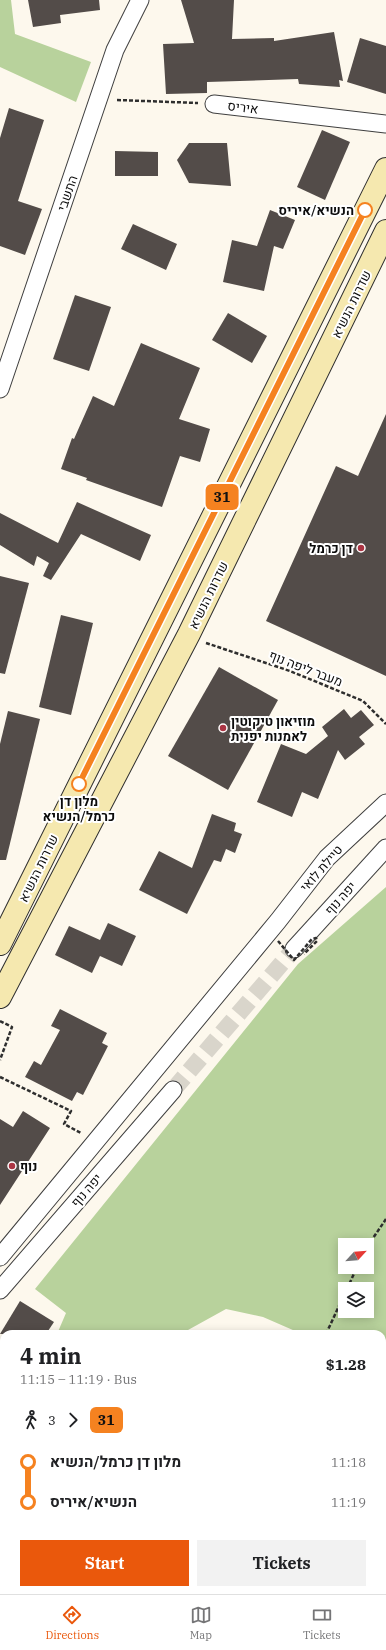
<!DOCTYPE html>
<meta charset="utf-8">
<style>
:root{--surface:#fff;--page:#f2f2f2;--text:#202124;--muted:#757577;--line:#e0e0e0;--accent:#ea580c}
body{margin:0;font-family:"IBM Plex Serif",Heebo,serif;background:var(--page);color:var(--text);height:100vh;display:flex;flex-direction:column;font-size:15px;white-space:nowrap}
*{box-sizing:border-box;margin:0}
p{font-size:13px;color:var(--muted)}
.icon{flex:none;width:22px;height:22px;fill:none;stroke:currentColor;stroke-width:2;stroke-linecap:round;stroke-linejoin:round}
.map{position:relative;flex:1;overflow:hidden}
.details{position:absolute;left:0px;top:1330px;width:386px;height:264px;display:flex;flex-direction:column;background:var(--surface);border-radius:12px 12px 0 0;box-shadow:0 2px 10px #0003}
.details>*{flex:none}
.badge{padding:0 8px;border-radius:6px;font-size:14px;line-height:26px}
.needle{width:26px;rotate:64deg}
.buttons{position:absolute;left:338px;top:1238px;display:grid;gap:8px}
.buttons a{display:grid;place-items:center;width:36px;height:36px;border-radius:0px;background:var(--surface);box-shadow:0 2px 10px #0003;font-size:20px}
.map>.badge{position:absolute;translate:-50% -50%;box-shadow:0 0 0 2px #fff}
.legs{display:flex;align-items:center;gap:6px;height:44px;padding:0 20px;font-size:13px}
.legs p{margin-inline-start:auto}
.overview{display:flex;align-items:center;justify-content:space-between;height:68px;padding:0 20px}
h1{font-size:22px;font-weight:700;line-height:30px}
.button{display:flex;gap:8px;margin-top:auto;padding:8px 20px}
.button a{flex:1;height:46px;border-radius:0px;background:var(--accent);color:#fff;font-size:16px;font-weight:700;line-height:46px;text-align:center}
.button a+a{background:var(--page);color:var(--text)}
ul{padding:0 20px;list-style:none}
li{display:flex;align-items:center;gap:14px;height:40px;font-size:15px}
li i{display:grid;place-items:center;width:6px;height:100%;margin:0 5px;background:currentColor}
li i::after{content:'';width:10px;height:10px;margin:-5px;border:3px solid;border-radius:50%;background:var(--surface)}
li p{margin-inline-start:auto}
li:first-child i{background:linear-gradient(#0000 50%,currentColor 0)}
li:last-child i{background:linear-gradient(currentColor 50%,#0000 0)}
.tabs{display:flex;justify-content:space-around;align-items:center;height:56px;border-top:1px solid var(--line);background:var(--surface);font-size:11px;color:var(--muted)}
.tabs a{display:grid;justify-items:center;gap:2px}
.tabs .on{color:var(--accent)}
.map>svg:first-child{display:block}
.forest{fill:#b8d29c;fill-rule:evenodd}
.building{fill:#534c49}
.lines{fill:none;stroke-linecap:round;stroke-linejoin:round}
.street-tunnel{stroke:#d9d5cb;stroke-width:17;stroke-dasharray:17 8;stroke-linecap:butt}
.street-casing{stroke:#3f3f3f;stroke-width:19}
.secondary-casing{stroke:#2e2e2e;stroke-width:24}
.path{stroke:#2e2e2e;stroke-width:2.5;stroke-dasharray:4 2;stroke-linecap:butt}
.street{stroke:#fff;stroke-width:17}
.secondary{stroke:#f5e8af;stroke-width:22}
.path-bridge{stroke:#2e2e2e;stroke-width:2.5;stroke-dasharray:4 2;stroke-linecap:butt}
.line-1-casing{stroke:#fff;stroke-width:9}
.line-1{stroke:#f58220;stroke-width:6}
.stop-1-dot{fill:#fff;stroke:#f58220;stroke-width:2}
.poi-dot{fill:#ab3443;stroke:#fff;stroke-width:1.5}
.labels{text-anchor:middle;stroke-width:4;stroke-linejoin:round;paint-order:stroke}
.street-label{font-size:13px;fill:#0c0c0c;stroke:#fff}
.stop-label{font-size:13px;font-weight:bold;fill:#0c0c0c;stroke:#fff;text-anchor:end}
.poi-label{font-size:13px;font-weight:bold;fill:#0c0c0c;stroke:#fff;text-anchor:start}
</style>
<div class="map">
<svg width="386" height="1594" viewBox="0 0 386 1594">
<rect width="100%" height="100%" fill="#fdf8ed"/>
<g class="forest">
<polygon points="0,0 11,0 15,34 91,62 76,102 0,67"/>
<path d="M386 887V1532L382 1538V1334H302L263 1317 226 1309 188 1330 187 1334H57L66 1313 35 1289 298 964ZM345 1245H367V1267H345ZM345 1289H367V1311H345Z"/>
<polygon points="4,1537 4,1590 38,1590 35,1594 0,1594 0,1545"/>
<polygon points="238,1590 360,1590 359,1594 236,1594"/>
</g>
<g class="building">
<polygon points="28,0 99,0 100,10 60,15 61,23 33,27"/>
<polygon points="181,0 234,0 232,39 274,38 274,41 334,32 343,81 339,80 340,87 299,84 298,79 207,82 207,93 166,94 163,44 194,43"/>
<polygon points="360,38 386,46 386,94 347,82"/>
<polygon points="9,108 44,120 18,201 42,209 25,255 0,246 0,138"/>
<polygon points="322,130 350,142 325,200 297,187"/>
<polygon points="189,143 227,143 231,186 189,183 177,160"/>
<polygon points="115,151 158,152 158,176 115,176"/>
<polygon points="270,210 295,220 283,249 274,246 264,291 223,282 232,240 257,246"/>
<polygon points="133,224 177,244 166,270 121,249"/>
<polygon points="75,295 111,307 89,371 53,359"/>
<polygon points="228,313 267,336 252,363 212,340"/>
<polygon points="141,343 200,368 179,419 210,429 200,462 180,456 162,507 86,480 87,478 61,469 72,438 74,439 93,396 114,406"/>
<polygon points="386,414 386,676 266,621 336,466 358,476"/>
<polygon points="77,502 151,535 140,561 81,534 51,580 43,576 49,563 37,556 34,566 0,545 0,513 58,543"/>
<polygon points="0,576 29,583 5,674 0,673"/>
<polygon points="61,615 93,623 71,715 39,707"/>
<polygon points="219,667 278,700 228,790 168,756"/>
<polygon points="344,709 351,718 361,710 374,725 359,737 365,744 345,760 338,750 318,799 302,792 292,817 257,802 281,744 306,754 328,736 322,727"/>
<polygon points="8,711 40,719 6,860 0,860 0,744"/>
<polygon points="212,814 236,823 234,831 242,834 235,853 226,849 221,862 214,860 187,914 139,890 159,851 192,868"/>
<polygon points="108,923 136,936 122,966 100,956 92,973 55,955 69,926 100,940"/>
<polygon points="60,1009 107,1033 102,1043 108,1046 83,1095 77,1092 72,1101 25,1077 34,1061 41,1065 60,1030 51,1026"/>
<polygon points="23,1111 50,1128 0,1205 0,1119 13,1127"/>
<polygon points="20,1301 54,1322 46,1334 0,1334"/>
</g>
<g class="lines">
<polyline class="street-tunnel" points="173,1090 294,949"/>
<defs>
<g id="street">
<polyline points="214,104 386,124"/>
<polyline points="0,389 115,50 140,0"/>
<polyline points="294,949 386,848"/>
<polyline points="0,1257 278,921 327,858 386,803"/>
<polyline points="0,1290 173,1090"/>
<polyline points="61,1594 64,1590"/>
<polyline points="200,1594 202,1590"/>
</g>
<g id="secondary">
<polyline points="0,944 386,169"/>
<polyline points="0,997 189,634 386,231"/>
</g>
</defs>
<use href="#street" class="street-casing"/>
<use href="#secondary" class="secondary-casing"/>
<g class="path">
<polyline points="117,100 198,103"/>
<polyline points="206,643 290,671 363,701 386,724"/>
<polyline points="0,1021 12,1027 0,1060"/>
<polyline points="0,1077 71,1111 64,1124 81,1133"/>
<polyline points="367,1247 386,1219"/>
<polyline points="347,1289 357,1267"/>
<polyline points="326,1334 345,1293"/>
</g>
<use href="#street" class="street"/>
<use href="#secondary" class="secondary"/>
<polyline class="path-bridge" points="278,941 294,960 312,939 316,938 317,941 304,954"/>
</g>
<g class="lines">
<defs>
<polyline id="line-1" points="79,784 365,210"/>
</defs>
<use href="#line-1" class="line-1-casing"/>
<use href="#line-1" class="line-1"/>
</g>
<g class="stop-1-dot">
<circle cx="365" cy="210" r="7"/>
<circle cx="79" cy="784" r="7"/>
</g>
<g class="poi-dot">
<circle cx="361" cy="548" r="4"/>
<circle cx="223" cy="728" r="4"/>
<circle cx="12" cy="1166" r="4"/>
</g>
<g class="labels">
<g class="street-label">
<text transform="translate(243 107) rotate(7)" y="5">איריס</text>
<text transform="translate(67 193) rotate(-71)" y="5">התשבי</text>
<text transform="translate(351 304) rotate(-64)" y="5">שדרות הנשיא</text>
<text transform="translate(208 595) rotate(-64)" y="5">שדרות הנשיא</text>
<text transform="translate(306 668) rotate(21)" y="5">מעבר ליפה נוף</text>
<text transform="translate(38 868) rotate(-64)" y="5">שדרות הנשיא</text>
<text transform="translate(321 868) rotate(-49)" y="5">טיילת לואי</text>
<text transform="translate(340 898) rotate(-48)" y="5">יפה נוף</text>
<text transform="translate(86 1190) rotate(-49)" y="5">יפה נוף</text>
</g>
<g class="stop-label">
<text x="354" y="215">הנשיא/איריס</text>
<text x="79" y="806" text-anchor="middle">מלון דן<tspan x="79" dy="15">כרמל/הנשיא</tspan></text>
</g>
<g class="poi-label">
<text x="353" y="553" text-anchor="end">דן כרמל</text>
<text x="231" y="726">מוזיאון טיקוטין<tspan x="231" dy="15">לאמנות יפנית</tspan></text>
<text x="20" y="1171">נוף</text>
</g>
</g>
</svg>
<div class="buttons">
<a><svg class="needle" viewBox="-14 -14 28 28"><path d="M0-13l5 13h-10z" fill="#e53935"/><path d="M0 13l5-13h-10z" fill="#757577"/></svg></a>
<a><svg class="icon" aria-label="layers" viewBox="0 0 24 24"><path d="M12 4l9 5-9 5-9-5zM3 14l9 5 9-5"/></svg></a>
</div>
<b class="badge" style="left:222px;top:497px;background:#f58220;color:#111">31</b>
<section class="details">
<div class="overview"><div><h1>4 min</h1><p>11:15 – 11:19 · Bus</p></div><b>$1.28</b></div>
<div class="legs"><svg class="icon" aria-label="walk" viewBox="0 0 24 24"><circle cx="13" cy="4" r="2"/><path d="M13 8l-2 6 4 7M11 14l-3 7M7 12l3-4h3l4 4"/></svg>3<svg class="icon" aria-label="forward" viewBox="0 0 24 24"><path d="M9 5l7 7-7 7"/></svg><b class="badge" style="background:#f58220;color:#111">31</b></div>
<ul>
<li><i style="color:#f58220"></i><b>מלון דן כרמל/הנשיא</b><p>11:18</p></li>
<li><i style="color:#f58220"></i><b>הנשיא/איריס</b><p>11:19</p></li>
</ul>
<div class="button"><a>Start</a><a>Tickets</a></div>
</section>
</div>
<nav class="tabs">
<a class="on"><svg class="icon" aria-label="directions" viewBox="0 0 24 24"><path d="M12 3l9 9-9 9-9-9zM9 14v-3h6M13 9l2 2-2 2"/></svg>Directions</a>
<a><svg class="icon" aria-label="map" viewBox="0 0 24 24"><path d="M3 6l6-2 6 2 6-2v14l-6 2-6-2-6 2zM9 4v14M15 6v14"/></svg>Map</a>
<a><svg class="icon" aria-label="tickets" viewBox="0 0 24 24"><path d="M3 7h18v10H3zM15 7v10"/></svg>Tickets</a>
</nav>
